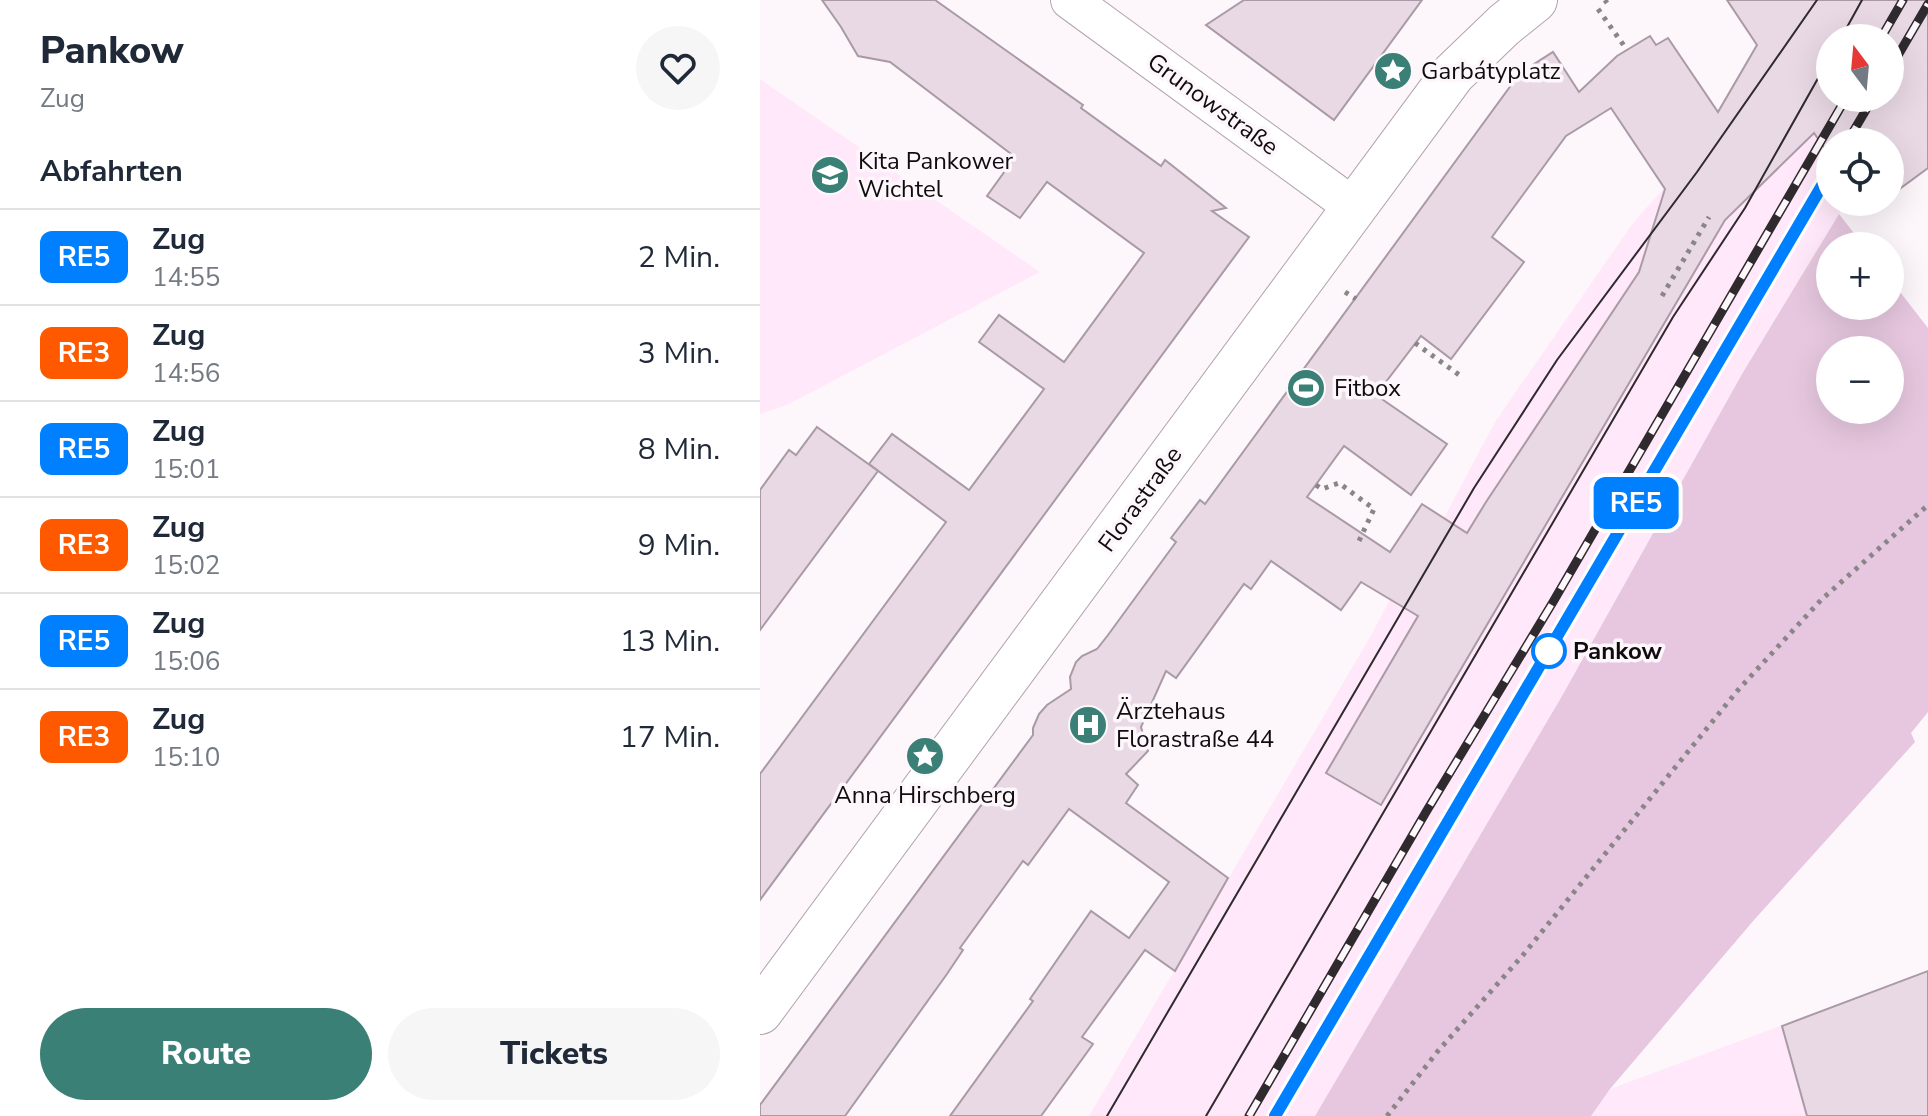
<!DOCTYPE html>
<html lang="de">
<meta charset="utf-8">
<style>
:root{--surface:#fff;--page:#f6f6f7;--text:#1f2937;--muted:#747a83;--line:#e0e1e3;--accent:#3a8077}
body{margin:0;font-family:"Nunito Sans",sans-serif;background:var(--page);color:var(--text);height:100vh;display:flex;flex-direction:column;font-size:30px;white-space:nowrap}
*{box-sizing:border-box;margin:0}
p{font-size:26px;color:var(--muted)}
.icon{flex:none;width:44px;height:44px;fill:none;stroke:currentColor;stroke-width:2;stroke-linecap:round;stroke-linejoin:round}
.map{position:relative;flex:1;overflow:hidden}
.sheet{display:flex;flex-direction:column;background:var(--surface);width:760px}
.sheet>*{flex:none}
.badge{padding:0 16px;border-radius:12px;font-size:28px;line-height:52px}
.needle{width:52px;rotate:344deg}
.tools{position:absolute;left:1056px;top:24px;display:grid;gap:16px}
.tools a{display:grid;place-items:center;width:88px;height:88px;border-radius:50%;background:var(--surface);box-shadow:0 8px 32px #0002;font-size:40px}
.map>.badge{position:absolute;translate:-50% -50%;box-shadow:0 0 0 4px #fff}
h2{padding:0 40px;font-size:30px;line-height:72px}
.round{display:grid;place-items:center;flex:none;width:84px;height:84px;border-radius:42px;background:var(--page)}
.head{display:flex;align-items:center;justify-content:space-between;height:136px;padding:0 40px}
h1{font-size:38px;font-weight:800;line-height:60px}
.action{display:flex;gap:16px;margin-top:auto;padding:16px 40px}
.action a{flex:1;height:92px;border-radius:48px;background:var(--accent);color:#fff;font-size:32px;font-weight:800;line-height:92px;text-align:center}
.action a+a{background:var(--page);color:var(--text)}
ul{padding:0;list-style:none}
li{display:flex;align-items:center;gap:24px;height:96px;padding:0 40px;border-top:2px solid var(--line)}
li div{flex:1}
li b{display:block;font-size:30px}
li em{font-style:normal}
li .badge{min-width:88px;font-weight:700;text-align:center}
main{display:flex;flex:1;min-height:0}
.map>svg:first-child{display:block}
.built{fill:#ffe8f9;fill-rule:evenodd}
.green{fill:#e6c7df;fill-rule:evenodd}
.building{fill:#e9d9e5;stroke:#a99aa5;stroke-width:2;fill-rule:evenodd}
.lines{fill:none;stroke-linecap:round;stroke-linejoin:round}
.minor-casing{stroke:#b3a4af;stroke-width:40}
.tertiary-casing{stroke:#b3a4af;stroke-width:46}
.path{stroke:#8a8589;stroke-width:5;stroke-dasharray:4 6;stroke-linecap:butt}
.minor{stroke:#fff;stroke-width:38}
.tertiary{stroke:#fff;stroke-width:44}
.tram{stroke:#2f2a2e;stroke-width:2}
.rail-casing{stroke:#2f2a2e;stroke-width:9}
.rail{stroke:#fdf7fc;stroke-width:6;stroke-dasharray:18;stroke-linecap:butt}
.line-casing{stroke:#fff;stroke-width:18}
.line{stroke:#0080ff;stroke-width:12}
.stop-dot{fill:#fff;stroke:#0080ff;stroke-width:4}
.labels{text-anchor:middle;stroke-width:7;stroke-linejoin:round;paint-order:stroke}
.poi-label{font-size:24px;fill:#100b0f;stroke:#fdf7fc;text-anchor:start}
.street-label{font-size:24px;fill:#100b0f;stroke:#fdf7fc}
.stop-label{font-size:24px;font-weight:bold;fill:#100b0f;stroke:#fdf7fc;text-anchor:start}
</style>
<main>
<section class="sheet">
<div class="head"><div><h1>Pankow</h1><p>Zug</p></div><a class="round"><svg class="icon" aria-label="heart" viewBox="0 0 24 24"><path d="M12 20l-8-8c-3-5 5-10 8-4 3-6 11-1 8 4z"/></svg></a></div>
<h2>Abfahrten</h2>
<ul>
<li><span class="badge" style="background:#0080ff;color:#fff">RE5</span><div><b>Zug</b><p>14:55</p></div><em>2 Min.</em></li>
<li><span class="badge" style="background:#ff5900;color:#fff">RE3</span><div><b>Zug</b><p>14:56</p></div><em>3 Min.</em></li>
<li><span class="badge" style="background:#0080ff;color:#fff">RE5</span><div><b>Zug</b><p>15:01</p></div><em>8 Min.</em></li>
<li><span class="badge" style="background:#ff5900;color:#fff">RE3</span><div><b>Zug</b><p>15:02</p></div><em>9 Min.</em></li>
<li><span class="badge" style="background:#0080ff;color:#fff">RE5</span><div><b>Zug</b><p>15:06</p></div><em>13 Min.</em></li>
<li><span class="badge" style="background:#ff5900;color:#fff">RE3</span><div><b>Zug</b><p>15:10</p></div><em>17 Min.</em></li>
</ul>
<div class="action"><a>Route</a><a>Tickets</a></div>
</section>
<div class="map">
<svg width="1168" height="1116" viewBox="0 0 1168 1116">
<rect width="100%" height="100%" fill="#fdf7fc"/>
<g class="built">
<path d="M1168 0 1119 142H1070V202H1086L1079 214 982 374 802 696 555 1116H329L613 632 630 599 684 518 735 422 873 223 905 187 943 136 997 45ZM1070 38H1130V98H1070Z"/>
<polygon points="0,79 280,272 27,405 0,414"/>
<polygon points="1168,971 1168,1116 831,1116 850,1089"/>
</g>
<path class="green" d="M1079 214 1104 246H1070V306H1130V279L1168 328V712L1151 733 1155 742 994 920 850 1089 831 1116H555L802 696 982 374ZM1070 350H1130V410H1070Z"/>
<g class="building">
<polygon points="62,0 175,0 323,105 321,108 401,166 405,160 466,208 452,211 489,237 0,900 0,774 186,522 109,464 132,434 209,490 284,389 219,342 239,315 304,362 384,253 287,182 260,218 227,196 255,157 130,62 98,56 81,27"/>
<polygon points="484,0 662,0 574,120 446,25"/>
<path d="M967 0H1168V168L1130 196V142H1070V156L1054 133 965 220 621 805 566 773 658 616 601 582 581 610 511 561 491 589 484 584 416 678 406 671 381 727 388 751 366 774 378 785 366 803 468 878 415 971 385 950 322 1037 333 1044 281 1116H190L273 1001 270 999 331 911 369 938 409 882 309 809 268 865 263 861 200 948 203 950 187 974 85 1116H0V1105L273 735V728L279 714 287 705 311 689 310 677 316 662 322 656 337 649 348 635 416 542 411 538 440 500 445 504 760 73 793 52 819 92 857 56 890 36 896 45 908 38 958 112 997 45ZM1070 38H1130V98H1070ZM851 108 905 189 879 272 726 502 707 533 662 504 630 552 547 497 584 446 651 495 687 444 616 395 661 336 691 359 764 262 732 237 806 136Z"/>
<polygon points="57,427 118,471 0,630 0,490 29,450 36,455"/>
<polygon points="1168,971 1168,1116 1047,1116 1022,1026"/>
</g>
<g class="lines">
<defs>
<polyline id="minor" points="310,0 595,208"/>
<polyline id="tertiary" points="0,1012 693,74 744,25 775,0"/>
</defs>
<use href="#minor" class="minor-casing"/>
<use href="#tertiary" class="tertiary-casing"/>
<g class="path">
<polyline points="845,0 847,3"/>
<polyline points="838,9 867,50"/>
<polyline points="585,292 596,299"/>
<polyline points="902,296 949,217"/>
<polyline points="655,343 702,377"/>
<polyline points="556,485 562,489 579,483 614,509 598,543"/>
<polyline points="627,1116 678,1051 763,955 978,690 1061,600 1168,505"/>
</g>
<use href="#minor" class="minor"/>
<use href="#tertiary" class="tertiary"/>
<g class="tram">
<polyline points="1081,38 1102,0"/>
<polyline points="347,1116 714,488 797,360 937,172 1057,0"/>
<polyline points="446,1116 913,317 985,208 1070,57"/>
</g>
<defs>
<g id="rail">
<polyline points="1121,38 1143,0"/>
<polyline points="1130,69 1168,4"/>
<polyline points="1087,142 1113,98"/>
<polyline points="489,1116 666,812 793,602 1086,98"/>
<polyline points="515,1116 1070,172"/>
</g>
</defs>
<use href="#rail" class="rail-casing"/>
<use href="#rail" class="rail"/>
</g>
<g class="lines">
<defs>
<polyline id="line" points="515,1116 1070,172"/>
</defs>
<use href="#line" class="line-casing"/>
<use href="#line" class="line"/>
</g>
<defs>
<symbol id="sight-disc" viewBox="-11 -11 22 22"><circle r="9.5" fill="#3a8077" stroke="#fdf7fc"/><path d="M0-6L1.8-2.2L6-1.7L2.9 1.2L3.7 5.4L0 3.3L-3.7 5.4L-2.9 1.2L-6-1.7L-1.8-2.2Z" fill="#fff"/></symbol>
<symbol id="school-disc" viewBox="-11 -11 22 22"><circle r="9.5" fill="#3a8077" stroke="#fdf7fc"/><path d="M0-5L7-2L0 1L-7-2ZM-4 1L0 2.5L4 1V4Q0 6-4 4Z" fill="#fff"/></symbol>
<symbol id="stadium-disc" viewBox="-11 -11 22 22"><circle r="9.5" fill="#3a8077" stroke="#fdf7fc"/><path d="M0-5a6.5 5 0 1 0 0 10a6.5 5 0 1 0 0-10ZM-3.5-1.8h7v3.6h-7Z" fill="#fff"/></symbol>
<symbol id="hospital-disc" viewBox="-11 -11 22 22"><circle r="9.5" fill="#3a8077" stroke="#fdf7fc"/><path d="M-5-5h3v3.5h4V-5h3V5h-3V1.5h-4V5h-3Z" fill="#fff"/></symbol>
</defs>
<g fill-rule="evenodd">
<use href="#sight-disc" x="611" y="49" width="44" height="44"/>
<use href="#school-disc" x="48" y="153" width="44" height="44"/>
<use href="#stadium-disc" x="524" y="366" width="44" height="44"/>
<use href="#hospital-disc" x="306" y="703" width="44" height="44"/>
<use href="#sight-disc" x="143" y="734" width="44" height="44"/>
</g>
<circle class="stop-dot" cx="789" cy="651" r="16"/>
<g class="labels">
<g class="poi-label">
<text x="661" y="79">Garbátyplatz</text>
<text x="98" y="169">Kita Pankower<tspan x="98" dy="28">Wichtel</tspan></text>
<text x="574" y="396">Fitbox</text>
<text x="356" y="719">Ärztehaus<tspan x="356" dy="28">Florastraße 44</tspan></text>
<text x="165" y="803" text-anchor="middle">Anna Hirschberg</text>
</g>
<g class="street-label">
<text transform="translate(453 104) rotate(36)" y="8">Grunowstraße</text>
<text transform="translate(380 499) rotate(-54)" y="8">Florastraße</text>
</g>
<g class="stop-label">
<text x="813" y="659">Pankow</text>
</g>
</g>
</svg>
<div class="tools">
<a><svg class="needle" viewBox="-14 -14 28 28"><path d="M0-13l5 13h-10z" fill="#e53935"/><path d="M0 13l5-13h-10z" fill="#747a83"/></svg></a>
<a><svg class="icon" aria-label="locate" viewBox="0 0 24 24"><circle cx="12" cy="12" r="6"/><path d="M12 2v4M12 18v4M2 12h4M18 12h4"/></svg></a>
<a>+</a>
<a>−</a>
</div>
<b class="badge" style="left:876px;top:503px;background:#0080ff;color:#fff">RE5</b>
</div>
</main>
